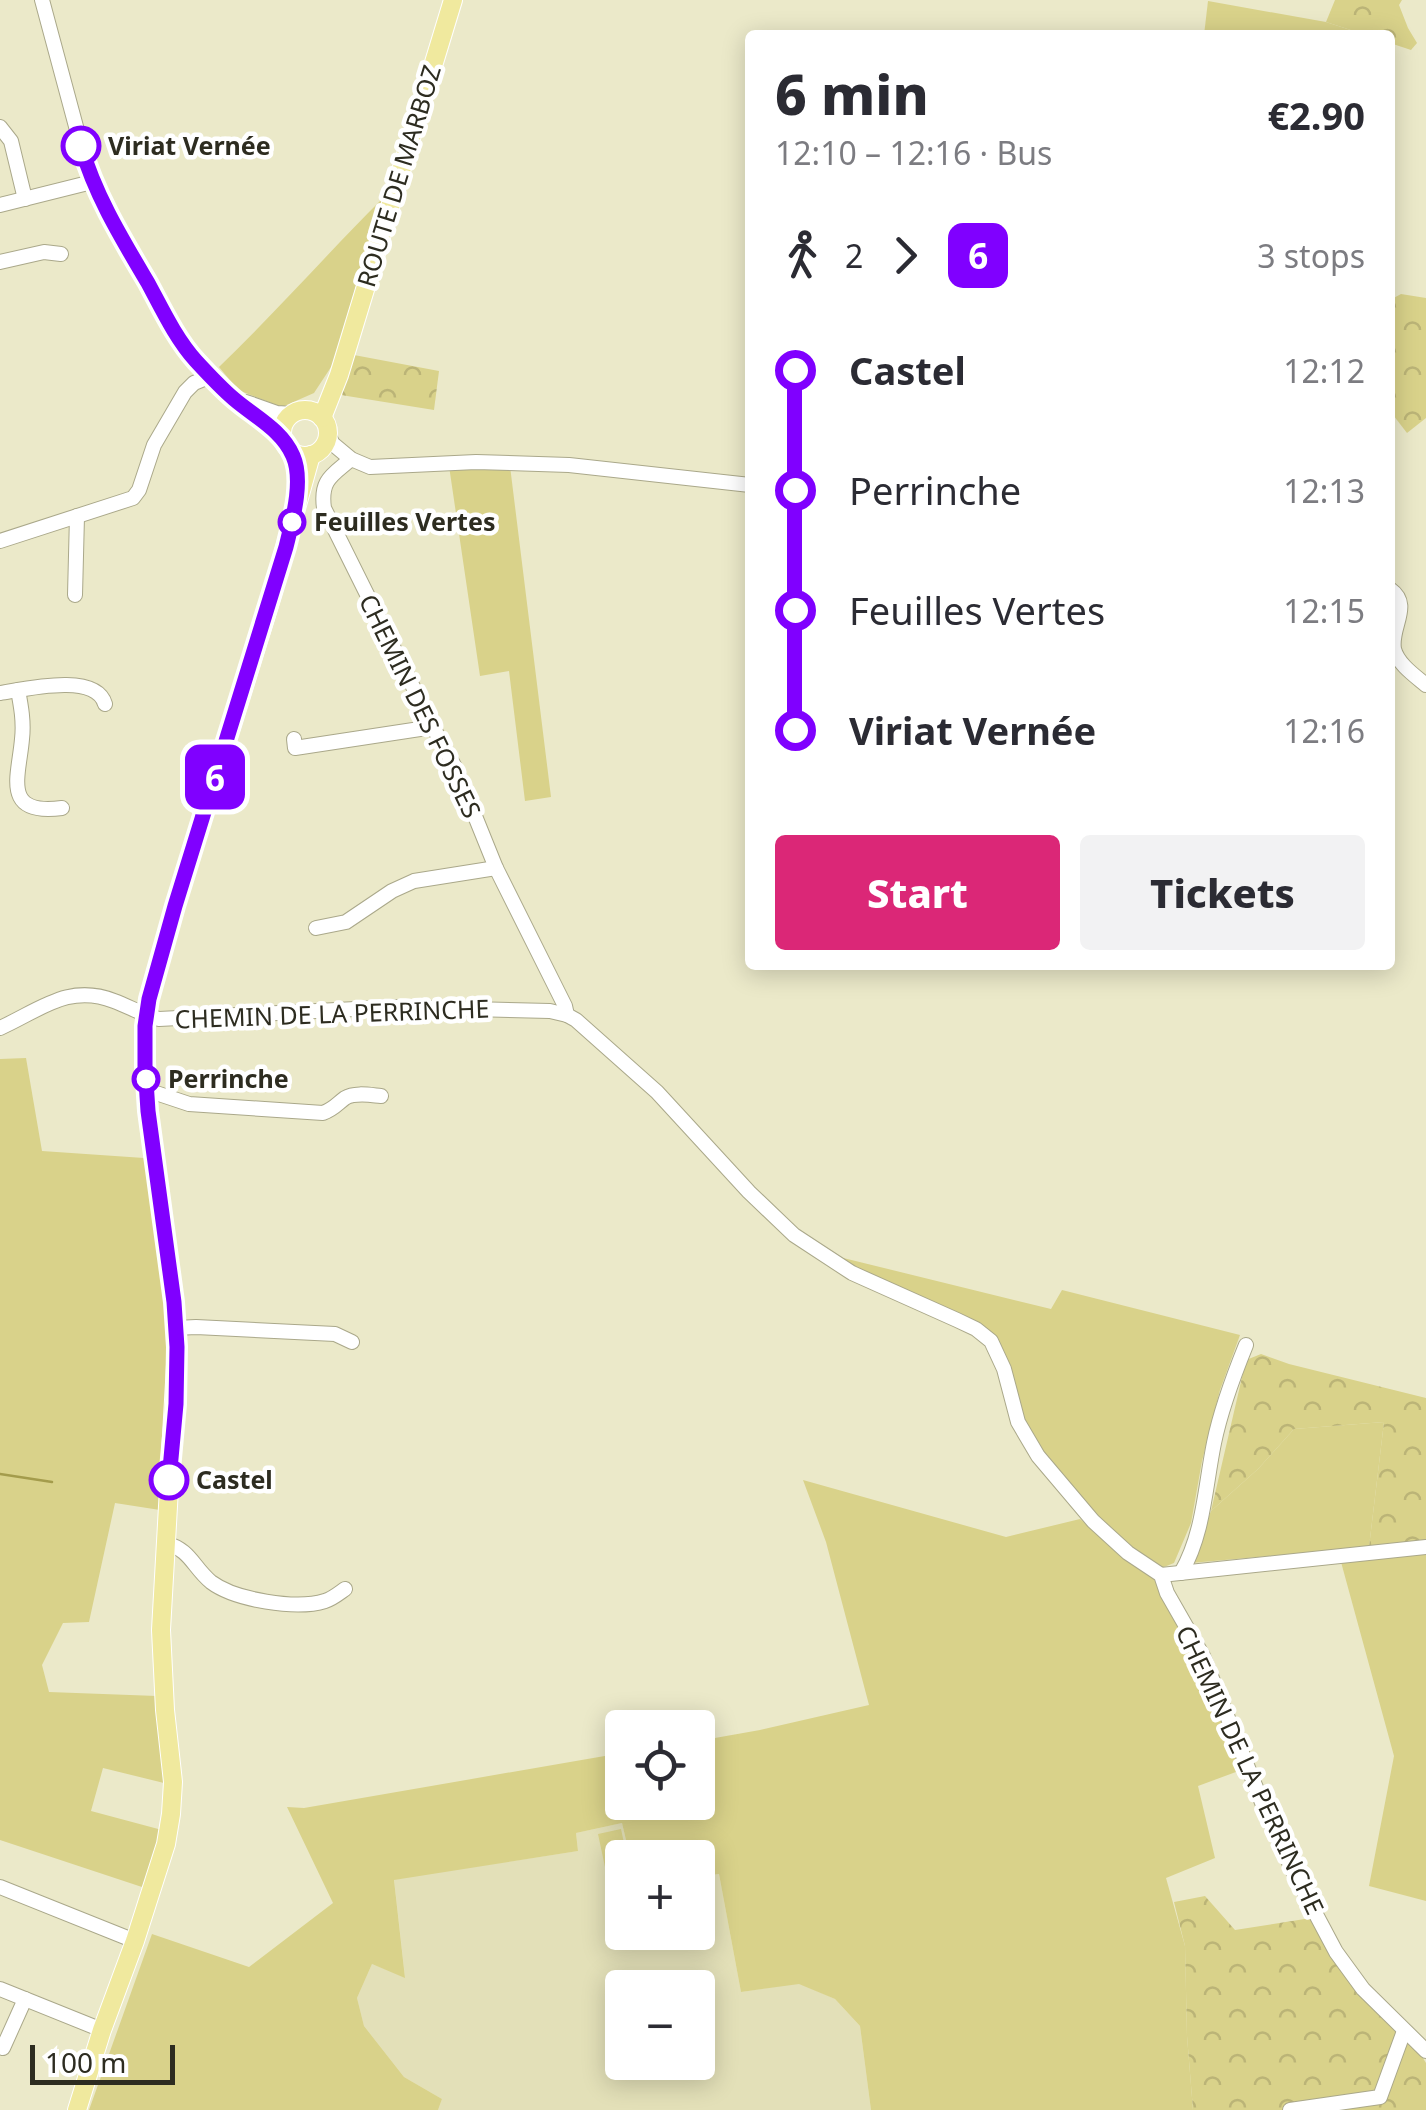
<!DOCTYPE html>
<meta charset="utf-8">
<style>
:root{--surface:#fff;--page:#f2f2f3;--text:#2b2b33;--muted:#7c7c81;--accent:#db2777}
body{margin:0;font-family:"Noto Sans",sans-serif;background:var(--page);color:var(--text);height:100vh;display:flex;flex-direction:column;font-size:38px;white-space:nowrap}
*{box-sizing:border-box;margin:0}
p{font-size:32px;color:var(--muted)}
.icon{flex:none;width:55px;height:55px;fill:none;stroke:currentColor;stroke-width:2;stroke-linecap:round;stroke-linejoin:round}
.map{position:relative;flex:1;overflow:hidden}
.drawer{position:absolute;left:745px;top:30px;width:650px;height:940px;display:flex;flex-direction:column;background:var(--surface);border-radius:10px;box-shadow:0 5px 25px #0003}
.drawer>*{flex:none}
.badge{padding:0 20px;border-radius:15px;font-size:35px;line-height:65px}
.fabs{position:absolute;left:605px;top:1710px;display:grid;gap:20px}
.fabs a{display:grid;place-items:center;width:110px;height:110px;border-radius:10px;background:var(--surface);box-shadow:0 5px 25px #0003;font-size:50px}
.scale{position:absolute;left:30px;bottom:25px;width:145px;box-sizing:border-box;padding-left:10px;border:5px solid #2d2c20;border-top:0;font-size:28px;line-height:35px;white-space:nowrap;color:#2d2c20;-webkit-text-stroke:8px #fff;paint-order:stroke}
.map>.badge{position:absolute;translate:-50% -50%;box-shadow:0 0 0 5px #fff}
.legs{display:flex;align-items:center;gap:15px;height:110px;padding:0 30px;font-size:32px}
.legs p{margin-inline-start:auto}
.head{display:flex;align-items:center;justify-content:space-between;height:170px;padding:0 30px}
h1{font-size:55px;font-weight:800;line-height:75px}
.primary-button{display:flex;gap:20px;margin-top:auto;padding:20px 30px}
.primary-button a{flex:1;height:115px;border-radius:10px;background:var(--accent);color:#fff;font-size:40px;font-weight:800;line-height:115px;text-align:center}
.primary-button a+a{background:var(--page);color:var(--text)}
ul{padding:0 30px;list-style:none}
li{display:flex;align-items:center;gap:35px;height:120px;font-size:38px}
li i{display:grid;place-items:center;width:15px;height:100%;margin:0 12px;background:currentColor}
li i::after{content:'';width:25px;height:25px;margin:-12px;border:8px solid;border-radius:50%;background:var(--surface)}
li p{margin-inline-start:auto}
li:first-child i{background:linear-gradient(#0000 50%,currentColor 0)}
li:last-child i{background:linear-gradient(currentColor 50%,#0000 0)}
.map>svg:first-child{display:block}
.built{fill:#e3e0b8;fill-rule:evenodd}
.grass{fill:#d9d28a}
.forest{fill:url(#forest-crowns)}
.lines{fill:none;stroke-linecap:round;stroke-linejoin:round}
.stream{stroke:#a49c4c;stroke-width:2.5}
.minor-casing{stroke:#aaa88a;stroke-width:16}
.major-casing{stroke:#fff;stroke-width:20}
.minor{stroke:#fff;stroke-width:14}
.major{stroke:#f0e99e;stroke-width:18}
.line-1-casing{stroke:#fff;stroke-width:22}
.line-1{stroke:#8000ff;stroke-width:15}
.stop-1-dot{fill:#fff;stroke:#8000ff;stroke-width:5}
.labels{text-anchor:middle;stroke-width:9;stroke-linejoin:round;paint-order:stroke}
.stop-label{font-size:25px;font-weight:bold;fill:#2d2c20;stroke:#fff;text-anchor:start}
.street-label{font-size:25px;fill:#2d2c20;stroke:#fff}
</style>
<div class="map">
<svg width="1426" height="2110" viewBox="0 0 1426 2110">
<defs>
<pattern id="forest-crowns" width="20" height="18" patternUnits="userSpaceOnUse" patternTransform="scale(2.5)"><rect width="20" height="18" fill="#d9d28a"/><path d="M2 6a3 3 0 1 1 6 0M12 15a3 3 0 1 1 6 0" fill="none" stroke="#bbb477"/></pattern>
</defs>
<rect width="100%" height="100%" fill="#ebe9c9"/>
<path class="built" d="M622 1823 630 1857 622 1858V1932H698V1877L719 1874 741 1992 799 1983 835 1999 860 2026 871 2110H438L442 2099 404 2077 364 2026 357 1998 372 1964 405 1977 394 1879 578 1851 576 1833ZM622 1988H698V2062H622Z"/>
<g class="grass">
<polygon points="1208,1 1326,22 1366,35 1204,35"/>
<path d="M382 199 333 364 314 393 282 407 238 390 219 367C275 313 327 254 382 199Z"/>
<polygon points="449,466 510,466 551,797 525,801 509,671 480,676"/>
<path d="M26 1058 42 1151 144 1158C155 1208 165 1259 169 1310 174 1376 165 1444 160 1510L115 1503 89 1622 63 1623 42 1665 49 1692 157 1696 164 1783 103 1768 91 1811 162 1830 145 1888 0 1840V1059Z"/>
<polygon points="827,1254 1051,1309 1062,1290 1240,1335 1220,1390 1202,1461 1191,1523 1174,1563 1159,1569 1134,1552 1082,1501 1037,1448 1021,1421 1004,1351 987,1331"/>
<polygon points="1384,1422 1369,1547 1191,1563 1211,1511 1258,1469 1294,1429"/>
<polygon points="803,1480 1006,1537 1080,1519 1154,1579 1195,1649 1244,1769 1198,1786 1215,1858 1166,1878 1185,1946 1187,2036 1193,2110 871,2110 860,2026 835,1999 799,1984 741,1992 719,1874 698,1877 698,1858 630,1857 622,1823 576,1833 578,1851 394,1880 405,1978 372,1964 357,1998 364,2026 404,2077 442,2099 438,2110 89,2110 152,1934 249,1967 333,1903 287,1807 304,1808 622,1753 622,1802 698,1802 698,1741 760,1730 869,1705 826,1542"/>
<polygon points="1426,1553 1426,1901 1369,1886 1394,1756 1341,1562"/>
<polygon points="621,1829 627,1857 622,1858 622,1883 609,1886 598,1834"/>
</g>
<g class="forest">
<polygon points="1335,0 1402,0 1399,5 1408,28 1417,43 1411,50 1390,43 1390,35 1366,35 1326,22"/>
<polygon points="1401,294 1426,298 1426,418 1407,433 1390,411 1390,300"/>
<polygon points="354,355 439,371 434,410 341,395"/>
<polygon points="1261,1354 1289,1364 1426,1398 1426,1541 1369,1547 1384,1422 1294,1429 1258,1469 1211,1511 1246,1360"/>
<polygon points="1205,1896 1235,1930 1311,1918 1421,2055 1426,2063 1426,2110 1193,2110 1187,2036 1185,1946 1174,1902"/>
</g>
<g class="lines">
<polyline class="stream" points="0,1474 52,1482"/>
<defs>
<g id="minor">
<polyline points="42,0 85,160 98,194 156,298 194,359 232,397 282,438"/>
<polyline points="0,127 11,141 25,199"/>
<polyline points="0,205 92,182"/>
<polyline points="0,262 44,252 61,254"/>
<polyline points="246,402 277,413 293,414"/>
<polyline points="328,435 333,444 351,459 370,467 476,462 569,465 750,485"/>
<path d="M351 459C333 475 320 479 324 508L433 727 456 769 496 868 565 1006 567 1015"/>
<polyline points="0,541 133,498 139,490 154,445 185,392 194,383 211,376"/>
<path d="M1390 589C1413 605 1390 627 1394 649 1398 664 1414 675 1426 685"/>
<polyline points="75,595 77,516"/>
<path d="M18 690C21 706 24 722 22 739 19 776 1 816 62 808"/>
<path d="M0 693C26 689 96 672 105 704"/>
<polyline points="294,739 295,748 433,727"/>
<polyline points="316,928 346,922 392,891 414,881 496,868"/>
<path d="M0 1028C40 1010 69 983 114 1001 130 1007 143 1015 159 1019L394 1007 550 1011 567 1015 576 1020 657 1092 749 1192 794 1235 852 1273 957 1320 976 1329 991 1341 1004 1369 1018 1422 1038 1456 1093 1521 1128 1553 1161 1575 1167 1593 1203 1656 1267 1815 1294 1873 1336 1952 1363 1989 1426 2051"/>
<path d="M147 1090 189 1104 323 1113C334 1109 337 1104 345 1098 355 1092 370 1095 381 1096"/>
<polyline points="176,1328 196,1327 335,1334 352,1342"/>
<path d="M165 1543C191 1550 192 1566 211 1582 235 1600 296 1610 325 1601 332 1599 338 1594 345 1589"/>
<path d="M1181 1573C1204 1533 1205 1487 1214 1443 1221 1409 1233 1377 1246 1345"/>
<polyline points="1161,1575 1426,1547"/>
<polyline points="0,1887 135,1941"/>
<polyline points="0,1989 102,2030"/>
<polyline points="3,2048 25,1999"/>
<polyline points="1290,2110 1380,2097 1404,2031"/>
</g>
<g id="major">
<circle cx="305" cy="433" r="23"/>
<polyline points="322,418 339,375 453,0"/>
<polyline points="77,2110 102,2030 135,1941 166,1844 171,1814 173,1782 165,1710 161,1630 177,1347 174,1302 148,1111 145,1036 149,999 175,906 269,605 311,455"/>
</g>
</defs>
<use href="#minor" class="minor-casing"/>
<use href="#major" class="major-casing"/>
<use href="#minor" class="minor"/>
<use href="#major" class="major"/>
</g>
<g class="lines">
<defs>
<path id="line-1" d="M81 146C95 195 122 239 148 283 162 309 176 339 196 361 208 374 221 388 234 399 255 417 282 430 293 456 304 481 292 522 286 547L175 906 149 999 145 1026V1066L148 1111 174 1302 177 1347 176 1404 169 1480"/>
</defs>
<use href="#line-1" class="line-1-casing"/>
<use href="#line-1" class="line-1"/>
</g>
<g class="stop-1-dot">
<circle cx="81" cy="146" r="18"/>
<circle cx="292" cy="522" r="12"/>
<circle cx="146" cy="1079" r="12"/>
<circle cx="169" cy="1480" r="18"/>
</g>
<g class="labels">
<g class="stop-label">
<text x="108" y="155">Viriat Vernée</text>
<text x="314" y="531">Feuilles Vertes</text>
<text x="168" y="1088">Perrinche</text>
<text x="196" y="1489">Castel</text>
</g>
<g class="street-label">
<text transform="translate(399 176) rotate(-73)" y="9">ROUTE DE MARBOZ</text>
<text transform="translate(420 706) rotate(64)" y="9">CHEMIN DES FOSSES</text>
<text transform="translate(332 1014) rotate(-2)" y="9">CHEMIN DE LA PERRINCHE</text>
<text transform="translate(1250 1770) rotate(65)" y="9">CHEMIN DE LA PERRINCHE</text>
</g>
</g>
</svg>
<div class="fabs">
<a><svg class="icon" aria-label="locate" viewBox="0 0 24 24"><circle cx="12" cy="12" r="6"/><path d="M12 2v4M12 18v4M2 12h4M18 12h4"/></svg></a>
<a>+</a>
<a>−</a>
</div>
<div class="scale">100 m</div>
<b class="badge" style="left:215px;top:777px;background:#8000ff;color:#fff">6</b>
<section class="drawer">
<div class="head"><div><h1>6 min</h1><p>12:10 – 12:16 · Bus</p></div><b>€2.90</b></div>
<div class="legs"><svg class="icon" aria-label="walk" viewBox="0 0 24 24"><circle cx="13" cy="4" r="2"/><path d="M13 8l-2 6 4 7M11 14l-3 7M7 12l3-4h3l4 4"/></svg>2<svg class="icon" aria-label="forward" viewBox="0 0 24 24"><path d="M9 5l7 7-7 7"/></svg><b class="badge" style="background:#8000ff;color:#fff">6</b><p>3 stops</p></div>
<ul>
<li><i style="color:#8000ff"></i><b>Castel</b><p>12:12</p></li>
<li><i style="color:#8000ff"></i><span>Perrinche</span><p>12:13</p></li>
<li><i style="color:#8000ff"></i><span>Feuilles Vertes</span><p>12:15</p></li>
<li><i style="color:#8000ff"></i><b>Viriat Vernée</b><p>12:16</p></li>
</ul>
<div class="primary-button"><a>Start</a><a>Tickets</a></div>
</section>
</div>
